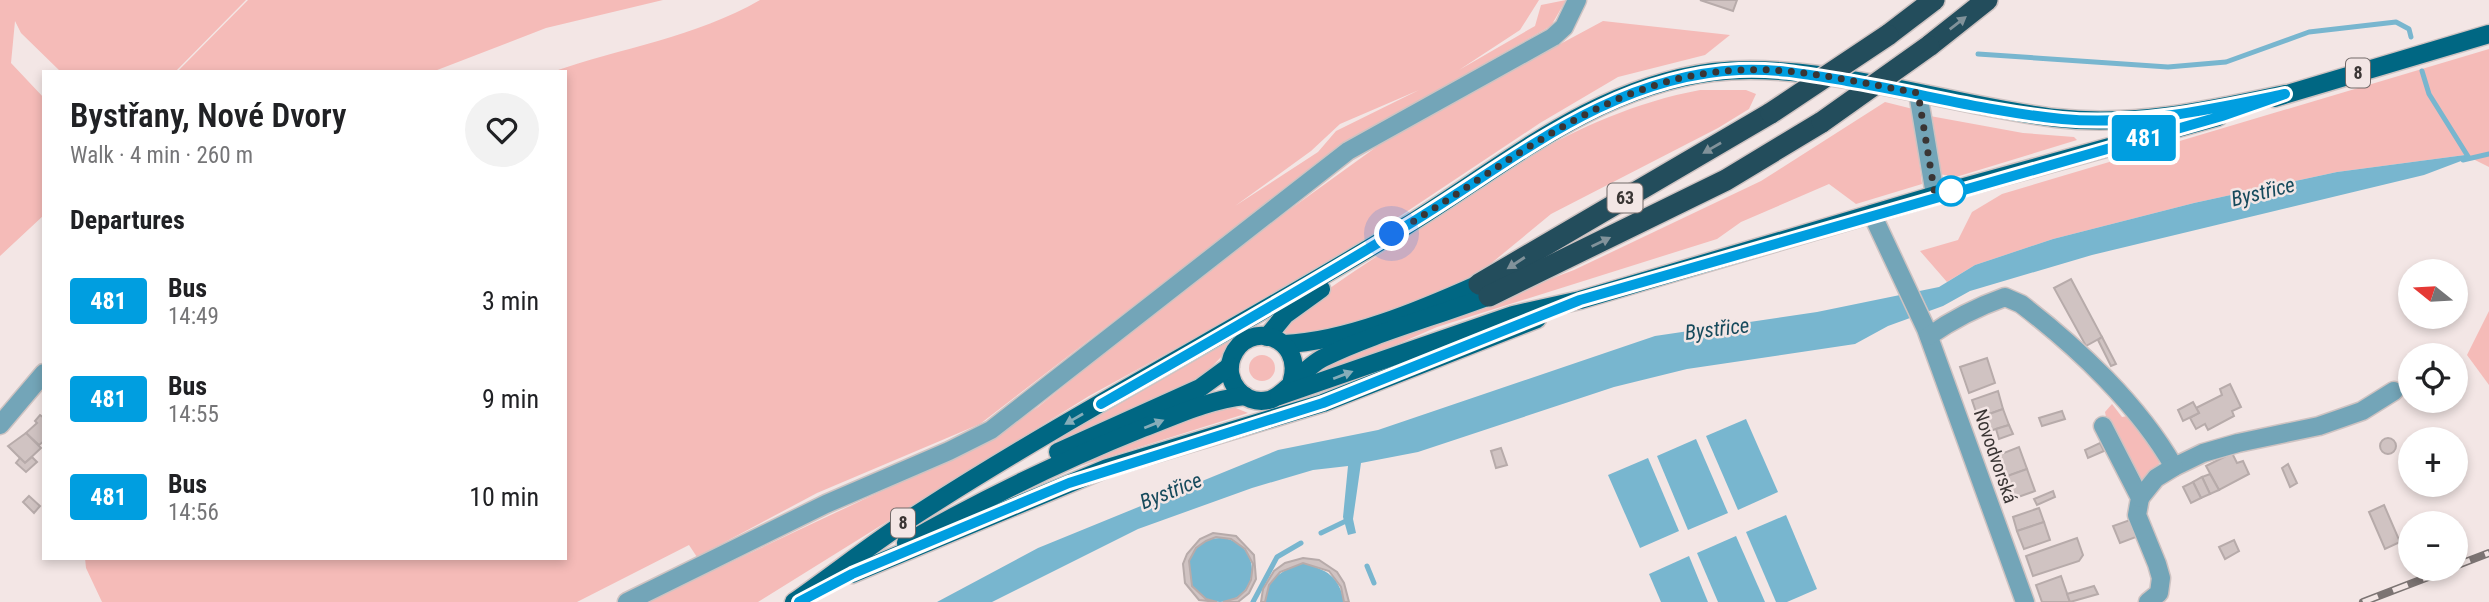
<!DOCTYPE html>
<meta charset="utf-8">
<style>
:root{--surface:#fff;--page:#f2f2f2;--text:#202124;--muted:#757577}
body{margin:0;font-family:"Roboto Condensed",sans-serif;background:var(--page);color:var(--text);height:100vh;display:flex;flex-direction:column;font-size:26px;white-space:nowrap}
*{box-sizing:border-box;margin:0}
p{font-size:23px;color:var(--muted)}
.icon{flex:none;width:38px;height:38px;fill:none;stroke:currentColor;stroke-width:2;stroke-linecap:round;stroke-linejoin:round}
.map{position:relative;flex:1;overflow:hidden}
.sheet{position:absolute;left:42px;top:70px;width:525px;height:490px;display:flex;flex-direction:column;background:var(--surface);border-radius:0px;box-shadow:0 4px 10px #0003}
.sheet>*{flex:none}
.badge{padding:0 14px;border-radius:5px;font-size:24px;line-height:46px}
.needle{width:46px;rotate:288deg}
.fabs{position:absolute;left:2398px;top:259px;display:grid;gap:14px}
.fabs a{display:grid;place-items:center;width:70px;height:70px;border-radius:50%;background:var(--surface);box-shadow:0 4px 10px #0003;font-size:35px}
.you{position:absolute;width:35px;height:35px;margin:-18px;border:5px solid #fff;border-radius:50%;background:#1a73e8;box-shadow:0 0 0 10px #1a73e833}
.map>.badge{position:absolute;translate:-50% -50%;box-shadow:0 0 0 4px #fff}
h2{padding:0 28px;font-size:26px;line-height:63px}
.round{display:grid;place-items:center;flex:none;width:74px;height:74px;border-radius:37px;background:var(--page)}
.headline{display:flex;align-items:center;justify-content:space-between;height:119px;padding:0 28px}
h1{font-size:33px;font-weight:600;line-height:52px}
ul{padding:0;list-style:none}
li{display:flex;align-items:center;gap:21px;height:98px;padding:0 28px}
li div{flex:1}
li b{display:block;font-size:26px}
li em{font-style:normal}
li .badge{min-width:77px;font-weight:700;text-align:center}
.map>svg:first-child{display:block}
.green{fill:#f5bbb8;fill-rule:evenodd}
.water{fill:#78b6cf}
.lines{fill:none;stroke-linecap:round;stroke-linejoin:round}
.stream{stroke:#78b6cf;stroke-width:5}
.building{fill:#d0c3c2;stroke:#b7abaa;stroke-width:2}
.minor-casing{stroke:#cec3c2;stroke-width:21}
.major-casing{stroke:#cec3c2;stroke-width:21}
.highway-casing{stroke:#cec3c2;stroke-width:24}
.minor{stroke:#73a5b8;stroke-width:18}
.major{stroke:#006783;stroke-width:18}
.highway{stroke:#234d5c;stroke-width:21}
.rail-casing{stroke:#7c7473;stroke-width:8}
.rail{stroke:#f3e6e5;stroke-width:5;stroke-dasharray:16;stroke-linecap:butt}
.highway-bridge-casing{stroke:#cec3c2;stroke-width:24;stroke-linecap:butt}
.highway-bridge{stroke:#234d5c;stroke-width:21}
.oneway{fill:#81929a}
.oneway2{fill:#86adb9}
.line-casing{stroke:#fff;stroke-width:16}
.line{stroke:#009ee0;stroke-width:10}
.walk{stroke:#3a3534;stroke-width:7;stroke-dasharray:0 12.6}
.stop-dot{fill:#fff;stroke:#009ee0;stroke-width:3.5}
.labels{text-anchor:middle;stroke-width:5;stroke-linejoin:round;paint-order:stroke}
.shield{fill:#f3e6e5;stroke:#726a69;stroke-width:2}
.shield-label{font-size:18px;font-weight:bold;fill:#3a3534}
.street-label{font-size:19px;fill:#3a3534;stroke:#f3e6e5}
.water-label{font-size:21px;font-style:italic;fill:#164a5c;stroke:#f3e6e5}
</style>
<div class="map">
<svg width="2489" height="602" viewBox="0 0 2489 602">
<rect width="100%" height="100%" fill="#f3e6e5"/>
<g class="green">
<polygon points="0,0 246,0 175,72 61,72 21,33 15,21 11,63 44,98 44,215 0,256"/>
<polygon points="248,0 663,0 546,28 432,72 177,72"/>
<path d="M760 0H1539L1520 30 1459 70 1535 26 1541 5 1566 0 1551 26 1347 142 980 424 817 493 697 557 689 545 577 602H102L86 568 85 558H565V72H552C621 48 696 37 760 0ZM1419 90 1336 131 1318 152 1235 206 1311 151 1340 124Z"/>
<polygon points="1603,21 1730,35 1705,55 1618,77 1540,123 1319,270 1089,396 758,602 646,602 975,447 1038,407 1206,270 1397,132"/>
<polygon points="2489,49 2489,167 2465,155 2337,172 2194,203 2053,239 1975,265 1947,282 1920,251 1958,240 1972,212 2002,194"/>
<path d="M1700 90H1746L1756 94 1749 109 1718 128 1551 214 1471 280 1349 328 1287 336 1283 328C1313 296 1353 273 1389 248 1486 181 1582 112 1700 90Z"/>
<polygon points="1885,102 1913,109 1922,184 1856,204 1829,184 1741,222 1717,239 1437,327 1361,360 1327,370 1326,366 1355,352 1574,270 1637,240 1761,181"/>
<polygon points="1930,116 2023,133 2074,137 2077,140 1956,177 1939,174"/>
<polygon points="2489,311 2489,385 2467,355"/>
<polygon points="1231,337 1223,355 1196,383 1058,444 1055,434"/>
<circle cx="1262" cy="368" r="13"/>
<polygon points="2112,404 2122,417 2133,415 2154,442 2160,462 2153,473 2136,483 2108,427 2105,412"/>
<polygon points="1231,406 1248,413 1083,465 1082,461 1189,415"/>
</g>
<g class="water">
<polygon points="2465,155 2469,158 2424,175 2092,255 1970,291 1943,306 1888,326 1855,344 1687,369 1614,387 1418,452 1361,463 1353,519 1356,533 1348,535 1343,517 1348,466 1313,470 1252,488 1138,529 992,602 937,602 1038,548 1278,450 1378,430 1655,336 1817,312 1939,287 1975,265 2053,239 2194,203 2337,172"/>
<polygon points="1746,419 1778,492 1738,510 1706,436"/>
<polygon points="1696,439 1728,513 1688,530 1657,456"/>
<polygon points="1648,458 1679,531 1640,548 1608,475"/>
<polygon points="1786,515 1817,589 1787,602 1776,602 1746,532"/>
<polygon points="1736,536 1765,602 1718,602 1697,553"/>
<circle cx="1220" cy="570" r="32"/>
<polygon points="1689,556 1708,602 1661,602 1649,574"/>
<path d="M1303 563C1327 570 1339 576 1344 602H1265C1267 577 1282 571 1303 563Z"/>
</g>
<g class="lines">
<g class="stream">
<polyline points="1978,54 2168,67 2226,62 2309,32 2396,22 2409,29 2411,37"/>
<polyline points="2422,71 2429,94 2469,158"/>
<polyline points="2463,160 2489,154"/>
<polyline points="1321,533 1348,520"/>
<polyline points="1367,566 1374,583"/>
<polyline points="1253,602 1277,557 1301,543"/>
</g>
</g>
<g class="building">
<polygon points="1700,0 1737,0 1733,11"/>
<polygon points="2071,279 2102,337 2086,346 2054,288"/>
<polygon points="2102,337 2116,364 2111,366 2098,340"/>
<polygon points="1987,358 1995,383 1969,393 1960,367"/>
<polygon points="2230,384 2241,407 2232,411 2234,416 2208,430 2205,424 2196,429 2190,418 2199,413 2196,408 2222,395 2220,389"/>
<polygon points="1998,391 2003,409 1978,418 1972,400"/>
<polygon points="2193,402 2199,413 2183,421 2178,410"/>
<polygon points="2003,409 2009,425 1983,433 1978,418"/>
<polygon points="2062,411 2065,419 2042,426 2039,418"/>
<polygon points="40,415 44,418 44,441 39,445 26,433 37,423 35,421"/>
<polygon points="2009,425 2013,434 1999,439 1996,429"/>
<polygon points="26,433 41,448 25,463 8,446"/>
<circle cx="2388" cy="446" r="8"/>
<polygon points="2100,443 2104,451 2088,458 2085,450"/>
<polygon points="2019,447 2027,469 1999,479 1991,458"/>
<polygon points="1501,448 1507,465 1496,468 1491,451"/>
<polygon points="2232,453 2237,463 2243,461 2249,474 2219,490 2206,466"/>
<polygon points="32,457 37,462 26,472 16,463 20,458 25,463"/>
<polygon points="2288,464 2297,483 2290,487 2282,468"/>
<polygon points="2027,469 2035,491 2007,501 1999,479"/>
<polygon points="2210,474 2219,490 2210,494 2202,477"/>
<polygon points="2202,477 2210,494 2201,498 2193,482"/>
<polygon points="2193,482 2201,498 2191,503 2183,487"/>
<polygon points="2053,491 2055,497 2037,505 2034,499"/>
<polygon points="29,496 40,506 34,513 23,502"/>
<polygon points="2384,505 2400,542 2385,549 2369,512"/>
<polygon points="2039,508 2044,522 2017,531 2013,517"/>
<polygon points="2130,520 2136,537 2120,543 2113,526"/>
<polygon points="2044,522 2050,540 2024,549 2017,531"/>
<polygon points="1213,533 1236,536 1254,555 1256,579 1249,593 1238,602 1223,602 1237,598 1246,590 1251,580 1253,564 1245,549 1231,539 1216,537 1206,541 1196,548 1189,561 1192,586 1206,599 1217,602 1199,600 1185,583 1183,564 1187,554 1200,539"/>
<polygon points="2077,538 2083,555 2079,561 2033,576 2026,556"/>
<polygon points="2234,540 2239,551 2225,559 2219,547"/>
<polygon points="1303,558 1319,560 1337,572 1344,583 1349,602 1344,602 1341,587 1329,571 1303,563 1280,572 1269,585 1265,602 1261,602 1263,589 1274,571 1285,563"/>
<polygon points="2061,576 2070,602 2042,602 2036,585"/>
<polygon points="2094,586 2098,594 2070,602 2067,594"/>
</g>
<g class="lines">
<defs>
<g id="minor">
<polyline points="1918,93 1935,195"/>
<polyline points="1872,214 1926,329 2025,602"/>
<path d="M1929 336C1953 319 1977 307 2005 297L2021 304C2077 347 2139 405 2174 467L2203 453 2238 443 2319 426 2362 411 2394 391"/>
<polyline points="0,425 44,373"/>
<polyline points="2103,426 2140,498 2137,515 2157,564 2161,578 2159,593 2148,602"/>
<polyline points="2140,498 2156,478 2174,467"/>
<polyline points="627,602 826,504 949,451 991,430 1348,151 1553,37 1564,27 1577,0"/>
</g>
<g id="major">
<polyline points="2274,98 2489,34"/>
<polyline points="1267,337 1285,315 1321,289"/>
<path d="M1284 344C1345 342 1423 309 1479 284"/>
<path d="M1292 380C1304 337 1248 318 1232 357 1223 380 1243 406 1269 400 1284 397 1303 368 1323 358 1371 334 1437 316 1489 296"/>
<polyline points="1279,396 1513,315 1580,300 1946,192 2218,117"/>
<polyline points="1058,452 1200,388 1230,366"/>
<path d="M906 543C983 499 1061 461 1143 428 1177 415 1208 400 1245 396"/>
<polyline points="852,574 1107,468 1323,403 1537,319"/>
<path d="M794 602C837 572 878 539 922 511 1079 410 1246 324 1406 226 1504 166 1594 87 1713 72 1820 60 1947 105 2056 118 2133 127 2210 110 2285 94"/>
</g>
<g id="highway">
<polyline points="1888,35 1934,0"/>
<polyline points="1929,46 1987,0"/>
<polyline points="1479,284 1771,113"/>
<polyline points="1489,296 1726,180 1822,122"/>
</g>
</defs>
<use href="#minor" class="minor-casing"/>
<use href="#major" class="major-casing"/>
<use href="#highway" class="highway-casing"/>
<use href="#minor" class="minor"/>
<use href="#major" class="major"/>
<use href="#highway" class="highway"/>
<defs>
<g id="rail">
<polyline points="2455,566 2489,553"/>
<polyline points="2363,602 2449,569"/>
</g>
</defs>
<use href="#rail" class="rail-casing"/>
<use href="#rail" class="rail"/>
<defs>
<g id="highway-bridge">
<polyline points="1771,113 1888,35"/>
<polyline points="1822,122 1929,46"/>
</g>
</defs>
<use href="#highway-bridge" class="highway-bridge-casing"/>
<use href="#highway-bridge" class="highway-bridge"/>
</g>
<defs><path id="oneway-solid" d="M-6-.8H1V-3.2L6.5 0L1 3.2V.8H-6Z" transform="scale(1.75)"/></defs>
<g class="oneway">
<use href="#oneway-solid" transform="translate(1958 23) rotate(-38)"/>
<use href="#oneway-solid" transform="translate(1712 148) rotate(150)"/>
<use href="#oneway-solid" transform="translate(1601 242) rotate(-26)"/>
<use href="#oneway-solid" transform="translate(1516 263) rotate(147)"/>
</g>
<g class="oneway2">
<use href="#oneway-solid" transform="translate(1343 375) rotate(-21)"/>
<use href="#oneway-solid" transform="translate(1074 419) rotate(150)"/>
<use href="#oneway-solid" transform="translate(1154 424) rotate(-22)"/>
</g>
<g class="lines">
<defs>
<path id="line" d="M799 602 852 574 1069 483 1323 403 1580 300 2222 116 2285 94C2212 109 2137 126 2062 119 1990 112 1919 93 1847 81 1811 75 1775 68 1739 70 1609 76 1512 162 1406 226 1306 287 1203 346 1101 404"/>
</defs>
<use href="#line" class="line-casing"/>
<use href="#line" class="line"/>
<path class="walk" d="M1392 234C1504 170 1603 76 1739 70 1799 67 1860 83 1918 93L1935 195 1951 191"/>
</g>
<circle class="stop-dot" cx="1951" cy="191" r="14"/>
<g class="labels">
<g class="shield">
<rect x="2346" y="58.5" width="24" height="29" rx="5"/>
<rect x="1607.5" y="183.5" width="35" height="29" rx="5"/>
<rect x="891" y="508.5" width="24" height="29" rx="5"/>
</g>
<g class="shield-label">
<text x="2358" y="79">8</text>
<text x="1625" y="204">63</text>
<text x="903" y="529">8</text>
</g>
<g class="street-label">
<text transform="translate(1996 456) rotate(71)" y="7">Novodvorská</text>
</g>
<g class="water-label">
<text transform="translate(2263 192) rotate(-14)" y="7">Bystřice</text>
<text transform="translate(1717 329) rotate(-7)" y="7">Bystřice</text>
<text transform="translate(1171 491) rotate(-22)" y="7">Bystřice</text>
</g>
</g>
</svg>
<div class="fabs">
<a><svg class="needle" viewBox="-14 -14 28 28"><path d="M0-13l5 13h-10z" fill="#e53935"/><path d="M0 13l5-13h-10z" fill="#757577"/></svg></a>
<a><svg class="icon" aria-label="locate" viewBox="0 0 24 24"><circle cx="12" cy="12" r="6"/><path d="M12 2v4M12 18v4M2 12h4M18 12h4"/></svg></a>
<a>+</a>
<a>−</a>
</div>
<div class="you" style="left:1392px;top:234px"></div>
<b class="badge" style="left:2144px;top:138px;background:#009ee0;color:#fff">481</b>
<section class="sheet">
<div class="headline"><div><h1>Bystřany, Nové Dvory</h1><p>Walk · 4 min · 260 m</p></div><a class="round"><svg class="icon" aria-label="heart" viewBox="0 0 24 24"><path d="M12 20l-8-8c-3-5 5-10 8-4 3-6 11-1 8 4z"/></svg></a></div>
<h2>Departures</h2>
<ul>
<li><span class="badge" style="background:#009ee0;color:#fff">481</span><div><b>Bus</b><p>14:49</p></div><em>3 min</em></li>
<li><span class="badge" style="background:#009ee0;color:#fff">481</span><div><b>Bus</b><p>14:55</p></div><em>9 min</em></li>
<li><span class="badge" style="background:#009ee0;color:#fff">481</span><div><b>Bus</b><p>14:56</p></div><em>10 min</em></li>
</ul>
</section>
</div>
